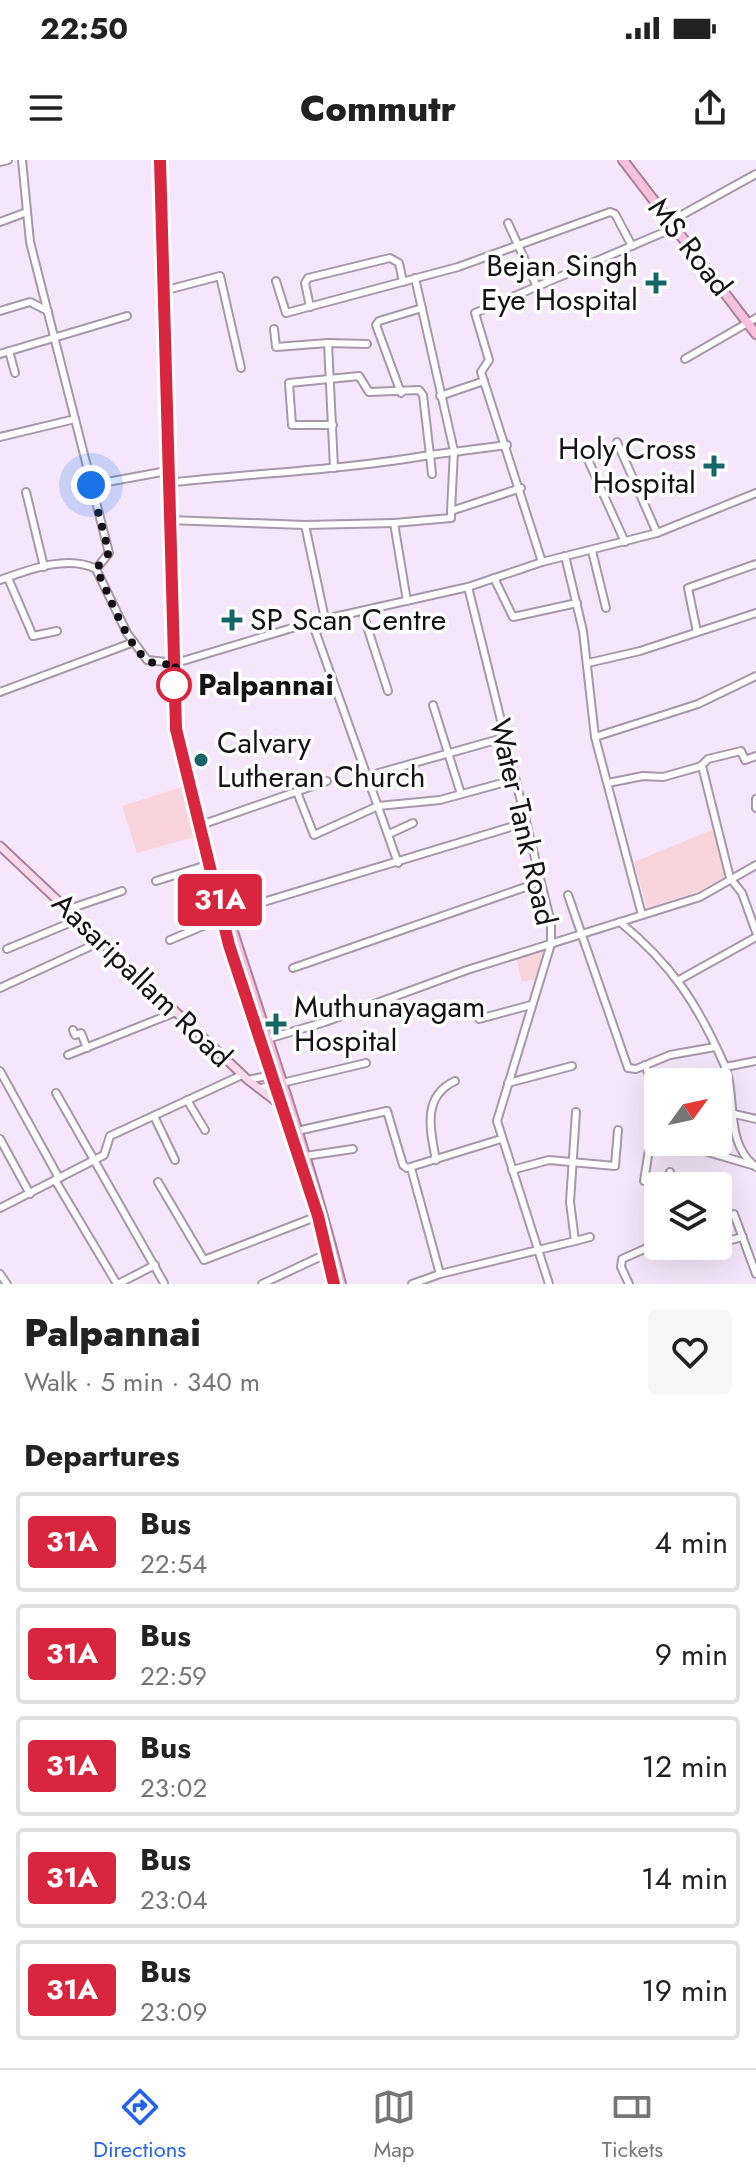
<!DOCTYPE html>
<meta charset="utf-8">
<style>
:root{--surface:#fff;--page:#f6f6f6;--text:#222;--muted:#767676;--line:#e0e0e0;--accent:#2563eb}
body{margin:0;font-family:Jost,sans-serif;background:var(--page);color:var(--text);height:100vh;display:flex;flex-direction:column;font-size:30px;white-space:nowrap}
*{box-sizing:border-box;margin:0}
p{font-size:26px;color:var(--muted)}
.icon{flex:none;width:44px;height:44px;fill:none;stroke:currentColor;stroke-width:2;stroke-linecap:round;stroke-linejoin:round}
.map{position:relative;height:1124px;overflow:hidden}
.sheet{display:flex;flex-direction:column;background:var(--surface);flex:1}
.sheet>*{flex:none}
.badge{padding:0 16px;border-radius:6px;font-size:28px;line-height:52px}
.needle{width:52px;rotate:57deg}
.fabs{position:absolute;left:644px;top:908px;display:grid;gap:16px}
.fabs a{display:grid;place-items:center;width:88px;height:88px;border-radius:8px;background:var(--surface);box-shadow:0 8px 32px #0002;font-size:40px}
.you{position:absolute;width:40px;height:40px;margin:-20px;border:6px solid #fff;border-radius:50%;background:#1a73e8;box-shadow:0 0 0 12px #1a73e833}
.map>.badge{position:absolute;translate:-50% -50%;box-shadow:0 0 0 4px #fff}
h2{padding:0 24px;font-size:30px;line-height:72px}
.round{display:grid;place-items:center;flex:none;width:84px;height:84px;border-radius:8px;background:var(--page)}
.overview{display:flex;align-items:center;justify-content:space-between;height:136px;padding:0 24px}
h1{font-size:38px;font-weight:800;line-height:60px}
ul{padding:0;list-style:none}
li{display:flex;align-items:center;gap:24px;height:100px;margin:0 16px 12px;padding:0 8px;border:4px solid var(--line);border-radius:8px}
li div{flex:1}
li b{display:block;font-size:30px}
li em{font-style:normal}
li .badge{min-width:88px;font-weight:700;text-align:center}
.status{display:flex;justify-content:space-between;align-items:center;height:56px;padding:0 40px;background:var(--surface);direction:ltr}
.status svg{height:22px;fill:currentColor}
header{display:flex;justify-content:space-between;align-items:center;height:104px;padding:0 24px;background:var(--surface);font-size:36px;font-weight:800}
.tabs{display:flex;justify-content:space-around;align-items:center;height:112px;border-top:2px solid var(--line);background:var(--surface);font-size:22px;color:var(--muted)}
.tabs a{display:grid;justify-items:center;gap:4px}
.tabs .on{color:var(--accent)}
.map>svg:first-child{display:block}
.green{fill:#f9d4da}
.lines{fill:none;stroke-linecap:round;stroke-linejoin:round}
.minor-casing{stroke:#a797ab;stroke-width:10}
.major-casing{stroke:#a88299;stroke-width:11}
.highway-casing{stroke:#a88299;stroke-width:12}
.minor{stroke:#fff;stroke-width:6}
.major{stroke:#fad9ec;stroke-width:7}
.highway{stroke:#f7c0df;stroke-width:8}
.line-casing{stroke:#fff;stroke-width:18}
.line{stroke:#d7263d;stroke-width:12}
.walk{stroke:#161017;stroke-width:8;stroke-dasharray:0 14.4}
.poi-dot{fill:#166568;stroke:#fff;stroke-width:3}
.stop-dot{fill:#fff;stroke:#d7263d;stroke-width:4}
.labels{text-anchor:middle;stroke-width:7;stroke-linejoin:round;paint-order:stroke}
.street-label{font-size:30px;fill:#161017;stroke:#fff}
.poi-label{font-size:30px;fill:#161017;stroke:#fff;text-anchor:start}
.stop-label{font-size:30px;font-weight:bold;fill:#161017;stroke:#fff;text-anchor:start}
</style>
<div class="status"><b>22:50</b><svg viewBox="0 0 49 12"><path d="M0 12V9h3v3zM5 12V6h3v6zM10 12V3h3v9zM15 12V0h3v12zM26 1h20v11H26zM47 4h2v5h-2z"/></svg></div>
<header><svg class="icon" aria-label="menu" viewBox="0 0 24 24"><path d="M4 6h16M4 12h16M4 18h16"/></svg>Commutr<svg class="icon" aria-label="share" viewBox="0 0 24 24"><path d="M12 15V3M7 8l5-5 5 5M5 13v7h14v-7"/></svg></header>
<div class="map">
<svg width="756" height="1124" viewBox="0 0 756 1124">
<rect width="100%" height="100%" fill="#f6e6fb"/>
<g class="green">
<polygon points="184,626 198,676 137,693 122,646"/>
<polygon points="714,669 725,717 699,731 647,748 634,702"/>
<polygon points="549,785 537,819 522,822 516,796"/>
</g>
<g class="lines">
<defs>
<g id="minor">
<polyline points="22,0 30,82 109,393 96,409"/>
<polyline points="0,2 8,0"/>
<polyline points="671,61 756,14"/>
<polyline points="0,62 27,52"/>
<polyline points="508,63 538,129"/>
<polyline points="415,118 454,291 451,351 521,328"/>
<polyline points="276,121 286,153 458,107 610,52 615,54 632,86"/>
<polyline points="163,131 220,116 241,208"/>
<polyline points="310,147 305,123 308,118 390,98 399,103 403,122"/>
<polyline points="0,151 30,142 48,151"/>
<polyline points="274,169 276,187 328,183"/>
<polyline points="9,191 15,213"/>
<polyline points="0,194 127,156"/>
<polyline points="685,199 756,158"/>
<polyline points="401,233 376,165 379,161 422,148"/>
<polyline points="440,236 484,221"/>
<polyline points="333,265 292,265 289,223 359,216 369,232 419,230 423,235 430,295 507,285"/>
<polyline points="0,277 75,259"/>
<polyline points="617,282 657,373"/>
<polyline points="588,300 625,382"/>
<polyline points="334,308 328,183 367,184"/>
<path d="M168 323C255 313 344 310 430 295L432 314"/>
<polyline points="91,325 167,311"/>
<polyline points="26,332 44,407"/>
<polyline points="169,360 305,365 394,363"/>
<polyline points="305,365 325,459"/>
<polyline points="592,391 606,448"/>
<polyline points="565,396 583,471 595,577 642,755"/>
<polyline points="542,402 481,212 489,200 475,153 676,67"/>
<polyline points="8,418 33,476 57,471"/>
<polyline points="494,418 513,457 577,443"/>
<path d="M0 420C28 410 68 394 96 409L127 473 147 500 176 503 312 462 468 427 542 402 657 373 756 333"/>
<polyline points="468,427 551,763 551,784 497,961 549,1124"/>
<polyline points="407,441 394,363 451,358 451,351"/>
<polyline points="362,451 388,531"/>
<polyline points="312,462 398,703"/>
<polyline points="697,472 688,428 756,404"/>
<polyline points="588,503 640,491 756,453"/>
<polyline points="0,532 134,482"/>
<polyline points="433,545 461,634"/>
<polyline points="595,577 698,544 756,516"/>
<polyline points="701,606 708,599 741,591 745,600 756,596"/>
<polyline points="368,616 503,578"/>
<polyline points="608,623 643,616 663,617 702,606 730,718 742,733 756,772"/>
<polyline points="297,632 314,675 378,646 440,640 513,620"/>
<polyline points="756,639 756,648"/>
<polyline points="198,666 327,621"/>
<polyline points="389,674 413,663"/>
<polyline points="156,721 210,704"/>
<polyline points="568,735 628,908 636,909 670,895 715,887"/>
<polyline points="69,749 122,731"/>
<polyline points="227,753 524,663"/>
<path d="M620 762C672 805 697 843 724 904 738 936 723 982 756 1007"/>
<polyline points="170,780 222,758"/>
<polyline points="7,789 79,759"/>
<polyline points="293,808 540,722"/>
<polyline points="679,820 756,777"/>
<polyline points="0,828 102,781"/>
<polyline points="479,859 531,845"/>
<polyline points="73,870 75,875 81,873 87,888"/>
<polyline points="267,879 325,862 467,810 700,737 756,705"/>
<polyline points="68,895 176,852"/>
<polyline points="645,905 658,939"/>
<polyline points="725,907 756,901"/>
<polyline points="0,911 59,1018"/>
<polyline points="248,920 276,914"/>
<polyline points="508,923 572,906"/>
<polyline points="261,928 366,903"/>
<polyline points="56,933 164,1123"/>
<polyline points="187,940 205,970"/>
<polyline points="730,953 756,959"/>
<polyline points="154,956 175,1000"/>
<polyline points="297,971 387,951 403,1005 407,1008 501,979"/>
<polyline points="0,979 30,1034"/>
<polyline points="674,982 752,1005"/>
<polyline points="305,996 353,989"/>
<path d="M436 1000C430 970 422 936 455 921"/>
<polyline points="411,1008 440,1114 575,1081 570,1042 576,952"/>
<polyline points="512,1010 549,1000 615,1006 618,970"/>
<polyline points="55,1020 117,1124"/>
<polyline points="644,1021 651,977 658,977"/>
<polyline points="158,1022 204,1100 318,1056"/>
<polyline points="669,1026 670,1012"/>
<polyline points="0,1048 104,995 110,976 242,915"/>
<polyline points="734,1054 756,1114"/>
<polyline points="718,1070 723,1082 743,1077"/>
<polyline points="575,1081 590,1077"/>
<polyline points="0,1114 7,1124"/>
<polyline points="118,1124 155,1105"/>
<polyline points="262,1124 326,1094"/>
<polyline points="412,1124 440,1114"/>
<polyline points="629,1124 621,1107 622,1099 658,1083"/>
</g>
<polyline id="major" points="0,686 248,920 282,946 287,944"/>
<g id="highway">
<path d="M160 0 174 525C178 606 203 679 228 756 267 878 310 1000 341 1124"/>
<polyline points="623,0 756,174"/>
<polyline points="220,746 239,814"/>
<polyline points="286,956 318,1056 334,1124"/>
</g>
</defs>
<use href="#minor" class="minor-casing"/>
<use href="#major" class="major-casing"/>
<use href="#highway" class="highway-casing"/>
<use href="#minor" class="minor"/>
<use href="#major" class="major"/>
<use href="#highway" class="highway"/>
</g>
<g class="lines">
<defs>
<polyline id="line" points="160,0 176,569 229,785 318,1056 334,1124"/>
</defs>
<use href="#line" class="line-casing"/>
<use href="#line" class="line"/>
<path class="walk" d="M91 325 109 393 96 409C109 432 127 490 151 502 158 506 167 504 176 503L174 525"/>
</g>
<g class="poi-dot">
<path d="M652 111h8v8h8v8h-8v8h-8v-8h-8v-8h8z"/>
<path d="M710 294h8v8h8v8h-8v8h-8v-8h-8v-8h8z"/>
<path d="M228 448h8v8h8v8h-8v8h-8v-8h-8v-8h8z"/>
<circle cx="201" cy="600" r="8"/>
<path d="M272 852h8v8h8v8h-8v8h-8v-8h-8v-8h8z"/>
</g>
<circle class="stop-dot" cx="174" cy="525" r="16"/>
<g class="labels">
<g class="street-label">
<text transform="translate(690 87) rotate(52)" y="10">MS Road</text>
<text transform="translate(523 662) rotate(77)" y="10">Water Tank Road</text>
<text transform="translate(142 820) rotate(44)" y="10">Aasaripallam Road</text>
</g>
<g class="poi-label">
<text x="638" y="116" text-anchor="end">Bejan Singh<tspan x="638" dy="34">Eye Hospital</tspan></text>
<text x="696" y="299" text-anchor="end">Holy Cross<tspan x="696" dy="34">Hospital</tspan></text>
<text x="250" y="470">SP Scan Centre</text>
<text x="217" y="593">Calvary<tspan x="217" dy="34">Lutheran Church</tspan></text>
<text x="294" y="857">Muthunayagam<tspan x="294" dy="34">Hospital</tspan></text>
</g>
<g class="stop-label">
<text x="198" y="535">Palpannai</text>
</g>
</g>
</svg>
<div class="fabs">
<a><svg class="needle" viewBox="-14 -14 28 28"><path d="M0-13l5 13h-10z" fill="#e53935"/><path d="M0 13l5-13h-10z" fill="#767676"/></svg></a>
<a><svg class="icon" aria-label="layers" viewBox="0 0 24 24"><path d="M12 4l9 5-9 5-9-5zM3 14l9 5 9-5"/></svg></a>
</div>
<div class="you" style="left:91px;top:325px"></div>
<b class="badge" style="left:220px;top:740px;background:#d7263d;color:#fff">31A</b>
</div>
<section class="sheet">
<div class="overview"><div><h1>Palpannai</h1><p>Walk · 5 min · 340 m</p></div><a class="round"><svg class="icon" aria-label="heart" viewBox="0 0 24 24"><path d="M12 20l-8-8c-3-5 5-10 8-4 3-6 11-1 8 4z"/></svg></a></div>
<h2>Departures</h2>
<ul>
<li><span class="badge" style="background:#d7263d;color:#fff">31A</span><div><b>Bus</b><p>22:54</p></div><em>4 min</em></li>
<li><span class="badge" style="background:#d7263d;color:#fff">31A</span><div><b>Bus</b><p>22:59</p></div><em>9 min</em></li>
<li><span class="badge" style="background:#d7263d;color:#fff">31A</span><div><b>Bus</b><p>23:02</p></div><em>12 min</em></li>
<li><span class="badge" style="background:#d7263d;color:#fff">31A</span><div><b>Bus</b><p>23:04</p></div><em>14 min</em></li>
<li><span class="badge" style="background:#d7263d;color:#fff">31A</span><div><b>Bus</b><p>23:09</p></div><em>19 min</em></li>
</ul>
</section>
<nav class="tabs">
<a class="on"><svg class="icon" aria-label="directions" viewBox="0 0 24 24"><path d="M12 3l9 9-9 9-9-9zM9 14v-3h6M13 9l2 2-2 2"/></svg>Directions</a>
<a><svg class="icon" aria-label="map" viewBox="0 0 24 24"><path d="M3 6l6-2 6 2 6-2v14l-6 2-6-2-6 2zM9 4v14M15 6v14"/></svg>Map</a>
<a><svg class="icon" aria-label="tickets" viewBox="0 0 24 24"><path d="M3 7h18v10H3zM15 7v10"/></svg>Tickets</a>
</nav>
